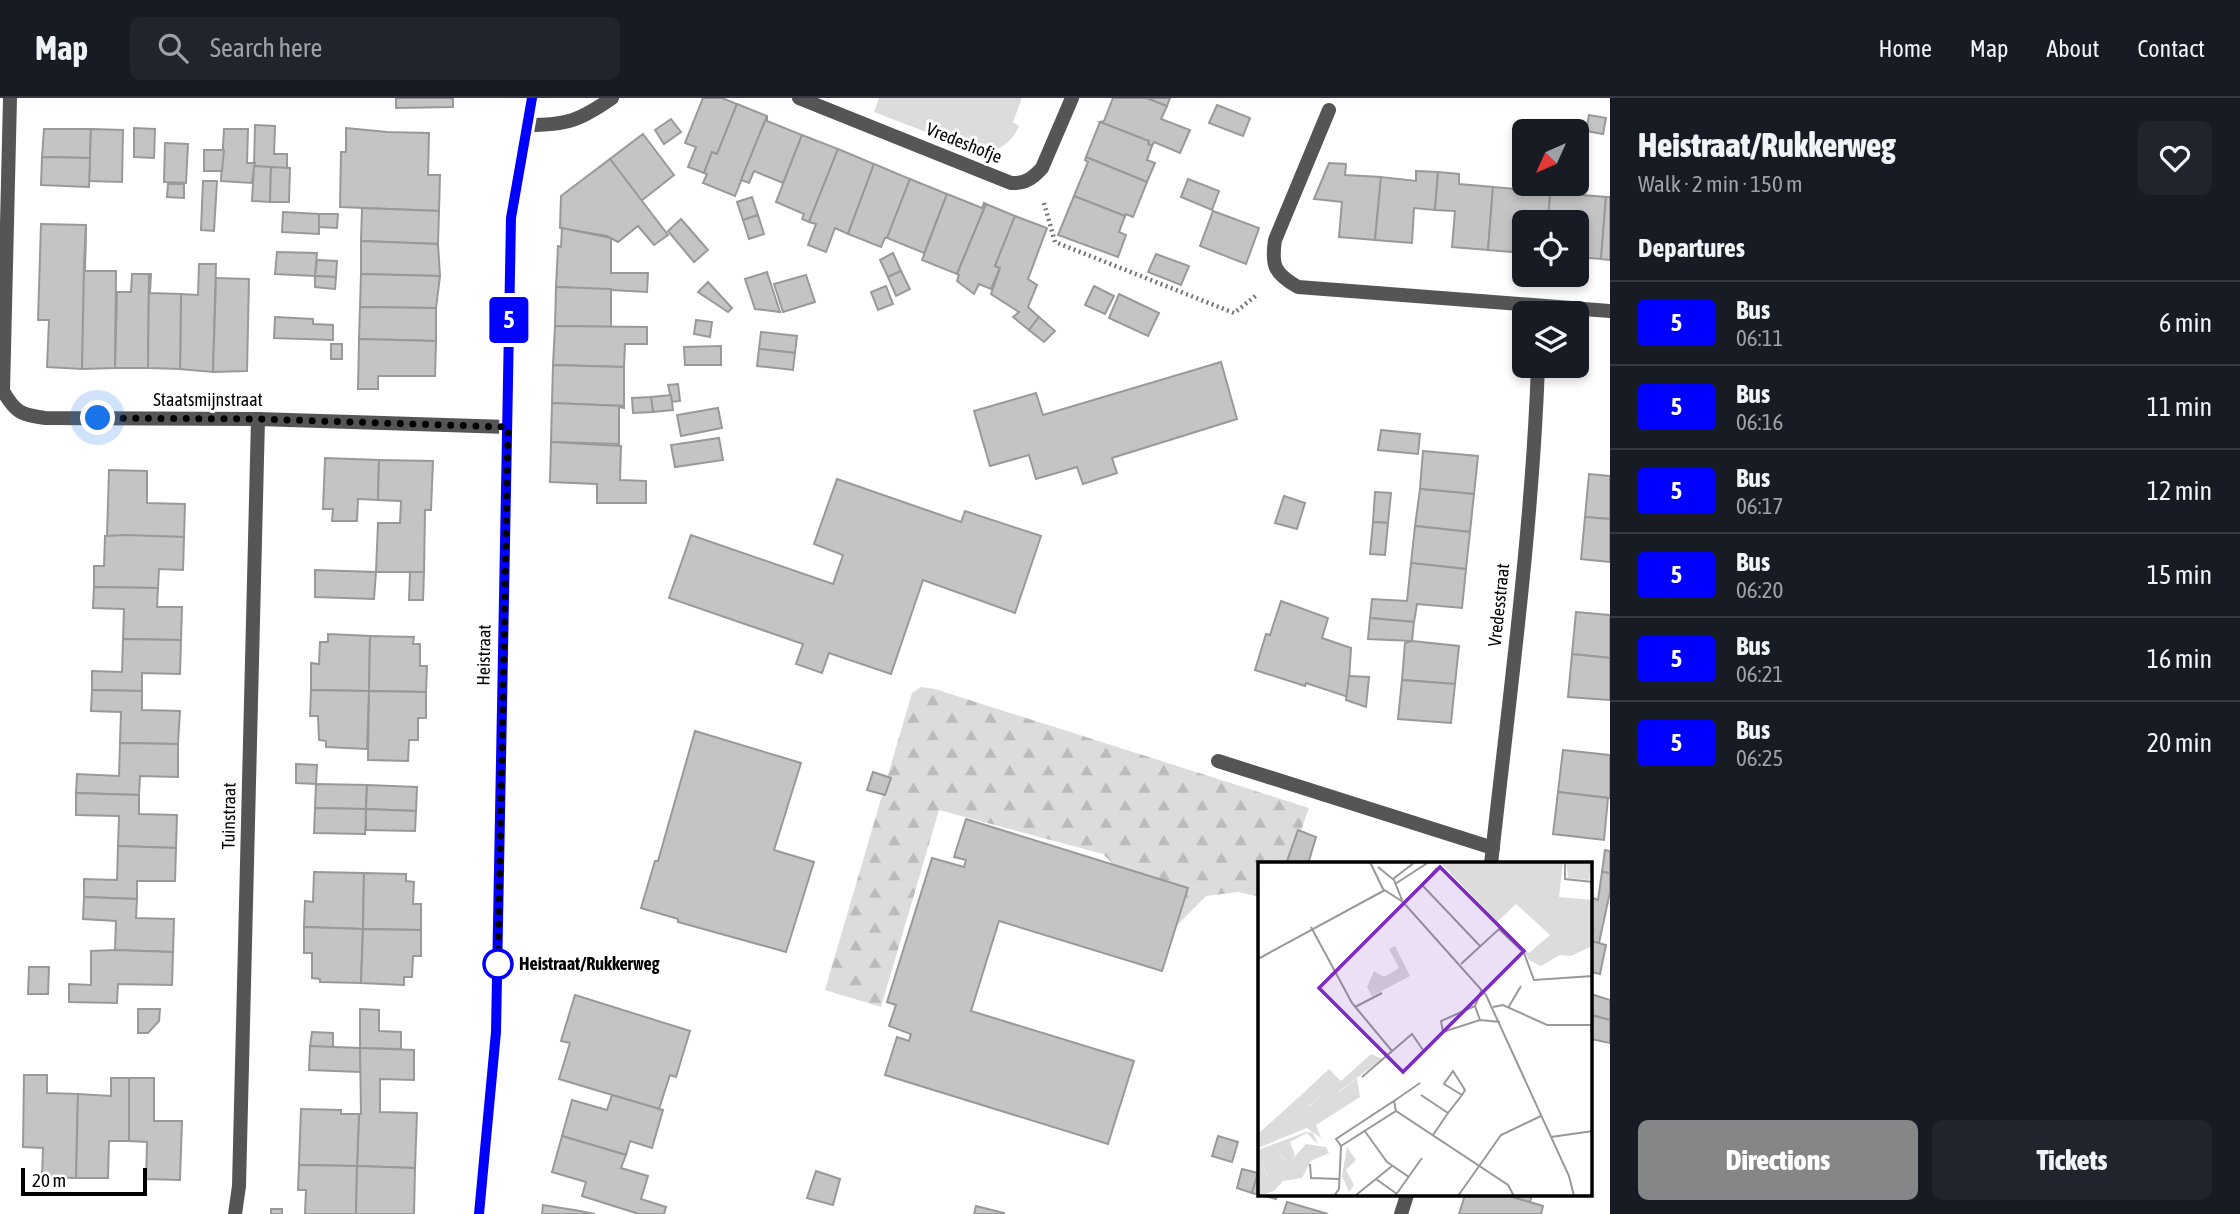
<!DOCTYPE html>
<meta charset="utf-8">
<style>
:root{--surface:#171b24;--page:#20242c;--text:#f1f3f6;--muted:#9ea1a6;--line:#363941;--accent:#858687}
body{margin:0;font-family:"Asap Condensed",sans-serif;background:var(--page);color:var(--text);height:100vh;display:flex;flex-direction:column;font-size:26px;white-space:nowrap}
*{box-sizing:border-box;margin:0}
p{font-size:23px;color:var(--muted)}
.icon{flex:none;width:38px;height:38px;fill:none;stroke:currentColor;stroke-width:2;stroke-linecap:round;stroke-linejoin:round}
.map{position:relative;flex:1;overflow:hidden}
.side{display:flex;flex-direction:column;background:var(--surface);width:630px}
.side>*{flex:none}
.badge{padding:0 14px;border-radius:5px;font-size:24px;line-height:46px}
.needle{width:46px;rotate:225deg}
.controls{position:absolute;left:1512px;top:21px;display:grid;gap:14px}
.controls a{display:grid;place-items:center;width:77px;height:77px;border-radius:10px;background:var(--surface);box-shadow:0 4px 10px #0003;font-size:35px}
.scale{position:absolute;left:21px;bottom:18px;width:126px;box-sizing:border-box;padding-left:7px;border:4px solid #000;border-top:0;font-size:19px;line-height:24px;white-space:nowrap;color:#000;-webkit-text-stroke:5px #fff;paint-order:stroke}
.you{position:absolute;width:35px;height:35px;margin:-18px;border:5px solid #fff;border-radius:50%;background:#1a73e8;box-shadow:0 0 0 10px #1a73e833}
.map>.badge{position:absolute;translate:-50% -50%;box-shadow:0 0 0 4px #fff}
h2{padding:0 28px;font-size:26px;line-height:63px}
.round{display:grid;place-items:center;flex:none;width:74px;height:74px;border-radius:10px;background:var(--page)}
.head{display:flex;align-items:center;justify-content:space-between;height:119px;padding:0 28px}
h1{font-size:33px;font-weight:800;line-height:52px}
.cta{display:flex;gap:14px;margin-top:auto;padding:14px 28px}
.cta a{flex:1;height:80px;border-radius:10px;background:var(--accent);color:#fff;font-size:28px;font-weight:800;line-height:80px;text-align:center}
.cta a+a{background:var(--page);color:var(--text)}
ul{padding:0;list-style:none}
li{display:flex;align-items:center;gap:21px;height:84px;padding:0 28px;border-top:2px solid var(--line)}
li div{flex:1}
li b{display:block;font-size:26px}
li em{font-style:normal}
li .badge{min-width:77px;font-weight:700;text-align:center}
header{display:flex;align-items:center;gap:42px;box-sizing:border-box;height:98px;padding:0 35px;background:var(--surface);border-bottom:2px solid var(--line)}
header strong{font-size:33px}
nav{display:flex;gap:38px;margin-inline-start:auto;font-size:24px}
.search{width:490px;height:63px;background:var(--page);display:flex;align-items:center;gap:18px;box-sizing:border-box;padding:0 24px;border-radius:10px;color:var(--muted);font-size:26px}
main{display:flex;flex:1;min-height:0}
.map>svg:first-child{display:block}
.green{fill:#dcdcdc}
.forest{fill:url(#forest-firs)}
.building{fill:#c4c4c4;stroke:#999;stroke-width:2}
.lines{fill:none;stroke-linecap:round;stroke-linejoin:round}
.path{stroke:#777;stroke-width:4.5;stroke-dasharray:2 3.5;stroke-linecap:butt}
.street{stroke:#555;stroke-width:14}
.secondary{stroke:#222;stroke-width:14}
.line-casing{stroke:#fff;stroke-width:16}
.line{stroke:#00f;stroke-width:10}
.walk{stroke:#000;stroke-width:7;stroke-dasharray:0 12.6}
.stop-dot{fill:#fff;stroke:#00f;stroke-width:3.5}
.labels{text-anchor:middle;stroke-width:6;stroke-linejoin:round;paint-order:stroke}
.street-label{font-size:18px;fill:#000;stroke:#fff}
.stop-label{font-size:18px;font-weight:bold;fill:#000;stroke:#fff;text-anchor:start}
.inset-road{fill:none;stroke:#999;stroke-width:2}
.view{fill:#7b2cbf;fill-opacity:0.15;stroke:#7b2cbf;stroke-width:3.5}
.inset-edge{fill:none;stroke:#000;stroke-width:3.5}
</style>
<header>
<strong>Map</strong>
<div class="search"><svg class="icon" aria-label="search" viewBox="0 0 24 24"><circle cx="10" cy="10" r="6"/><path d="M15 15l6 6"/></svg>Search here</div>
<nav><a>Home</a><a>Map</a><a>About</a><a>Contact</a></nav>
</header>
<main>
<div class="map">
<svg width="1610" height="1116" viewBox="0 0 1610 1116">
<defs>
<pattern id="forest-firs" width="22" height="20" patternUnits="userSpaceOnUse" patternTransform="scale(1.75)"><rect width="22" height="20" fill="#dcdcdc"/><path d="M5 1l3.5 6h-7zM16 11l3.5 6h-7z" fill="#bbb"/></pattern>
</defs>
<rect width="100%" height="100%" fill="#fff"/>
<path class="green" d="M879 0H1022L1013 24 1019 28C1012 45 999 53 981 55L874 14Z"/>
<polygon class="forest" points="921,589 935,591 1309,710 1289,766 1260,766 1260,799 1238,794 1206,798 1153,852 1118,771 1103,756 939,712 881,909 825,892 912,595"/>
<g class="building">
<polygon points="396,0 453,0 453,9 396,10"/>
<polygon points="703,0 722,0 737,6 717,56 712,54 704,75 688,69 696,49 685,45"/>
<polygon points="1113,0 1147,0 1167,8 1161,21 1190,32 1180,55 1154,44 1152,48 1148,46 1149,43 1100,24 1104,23"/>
<polygon points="1147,0 1170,0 1167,8"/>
<polygon points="737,6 767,18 735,98 703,85 707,76 704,75 712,54 717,56"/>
<polygon points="1217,7 1250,20 1243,38 1209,25"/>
<polygon points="1589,17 1606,20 1603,36 1586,33"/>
<polygon points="767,18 767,23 802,37 783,85 754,73 749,85 741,82"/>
<polygon points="671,21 681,34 664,46 655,32"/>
<polygon points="1100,24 1149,43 1148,46 1152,48 1147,62 1155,65 1147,84 1086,59"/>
<polygon points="255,27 275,28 274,56 287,56 287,71 254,68"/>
<polygon points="134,30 155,31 154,60 134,59"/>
<polygon points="346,30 387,34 429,35 428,77 440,77 439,113 340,109 341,54 346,54"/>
<polygon points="44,31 91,31 90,60 42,59"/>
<polygon points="91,31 123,32 122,84 89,83"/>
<polygon points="224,31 248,31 247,65 255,65 252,85 221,83"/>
<polygon points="643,36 674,77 641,103 610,61"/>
<polygon points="802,37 838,51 809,124 802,121 804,116 776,104"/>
<polygon points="165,45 188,46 186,85 164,84"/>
<polygon points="838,51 874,66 848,136 835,130 826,154 808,147 816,126 809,124"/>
<polygon points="204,52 224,52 222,73 204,73"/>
<polygon points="42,59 90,60 89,89 41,87"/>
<polygon points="1086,59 1147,84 1133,119 1126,116 1125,118 1074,98 1088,64 1085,62"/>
<polygon points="610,61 668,137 654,147 638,128 618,144 607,138 560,130 561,98"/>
<polygon points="1329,65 1346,66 1345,77 1381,79 1375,142 1339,139 1342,104 1314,101"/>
<polygon points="874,66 910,81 887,140 885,140 881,149 848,136"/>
<polygon points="254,68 271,69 270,104 252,103"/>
<polygon points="271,69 290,70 289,104 270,104"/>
<polygon points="1416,73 1438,74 1435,112 1414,110 1412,145 1375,142 1381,79 1416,83"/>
<polygon points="1438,74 1459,76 1459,86 1493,89 1488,152 1452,149 1455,113 1435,112"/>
<polygon points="910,81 947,96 924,155 887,140"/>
<polygon points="1188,81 1219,93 1212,112 1181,99"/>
<polygon points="203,83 217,83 214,133 201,132"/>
<polygon points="168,86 184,86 184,100 167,99"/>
<polygon points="1529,86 1551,86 1548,122 1527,120 1527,124 1524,124 1524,155 1488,152 1493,89 1528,92"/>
<polygon points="1551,86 1572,86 1571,96 1606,99 1601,161 1577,159 1577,124 1548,122"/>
<polygon points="947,96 982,110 984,105 986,106 957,176 922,162"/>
<polygon points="1074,98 1125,118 1119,134 1126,137 1118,159 1058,137"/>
<polygon points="752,99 758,117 743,122 737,104"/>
<polygon points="1606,99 1610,99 1610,162 1601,161"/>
<polygon points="986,106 1015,118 995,168 1000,170 991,191 979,186 974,196 957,183 959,177 957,176"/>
<polygon points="362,110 439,113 438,146 361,143"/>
<polygon points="1213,113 1259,130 1246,166 1200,148"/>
<polygon points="283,114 319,116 319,136 282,134"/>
<polygon points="319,116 338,116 337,130 319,129"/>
<polygon points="758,117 764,136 749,141 743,122"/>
<polygon points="1015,118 1047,130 1028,181 1037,187 1028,209 1039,219 1029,232 1013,219 1019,214 991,196 1000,170 995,168"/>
<polygon points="681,121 708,152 694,164 668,133"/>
<polygon points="41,126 86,127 82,271 47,269 49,222 38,222"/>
<polygon points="86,127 85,173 116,173 115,270 82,271 84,167"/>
<polygon points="562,130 611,140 611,175 648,175 647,194 556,189 558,148 561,149"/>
<polygon points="361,143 438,146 440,178 361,176"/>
<polygon points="277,154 317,155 315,178 275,176"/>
<polygon points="893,155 901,173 888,179 880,162"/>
<polygon points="1156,156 1189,168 1181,187 1148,174"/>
<polygon points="317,162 337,163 336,179 315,178"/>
<polygon points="199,166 216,166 213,274 180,271 181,196 198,197"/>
<polygon points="901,173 910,191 896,198 888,179"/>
<polygon points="767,174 780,214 755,211 745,181"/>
<polygon points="132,176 149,176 148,270 115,270 117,194 131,194"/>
<polygon points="149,176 151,176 150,195 181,196 180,271 148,270"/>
<polygon points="361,176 440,178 436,210 360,209"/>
<polygon points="806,177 815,204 783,214 774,186"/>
<polygon points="315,178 336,179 335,191 315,189"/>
<polygon points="216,180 249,181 247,273 213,274"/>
<polygon points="708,184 732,210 728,214 698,194"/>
<polygon points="886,188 893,206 878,212 871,194"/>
<polygon points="1094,188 1114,198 1105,216 1085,207"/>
<polygon points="556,189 611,191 611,229 555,228"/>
<polygon points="1119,196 1159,215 1148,238 1109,220"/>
<polygon points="360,209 436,210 436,243 359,241"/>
<polygon points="275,219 313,221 313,226 333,227 333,242 274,240"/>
<polygon points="1039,219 1055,233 1044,244 1029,232"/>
<polygon points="696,222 712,224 710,239 694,236"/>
<polygon points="555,228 647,229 647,246 625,246 624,269 553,267"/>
<polygon points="761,234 797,238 795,255 759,251"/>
<polygon points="359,241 436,243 435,278 378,278 378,291 358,291"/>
<rect x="331" y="246" width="11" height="15"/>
<polygon points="721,248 721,267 685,267 684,249"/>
<polygon points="759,251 795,255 793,272 757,268"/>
<polygon points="1221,264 1237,321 1112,360 1117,375 1083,386 1077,369 1036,381 1029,357 990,368 974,313 1036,295 1043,317"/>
<polygon points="553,267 624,269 624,308 552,305"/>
<polygon points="678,286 680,303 672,304 668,287"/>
<polygon points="671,297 673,312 653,314 651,299"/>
<polygon points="651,299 653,314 633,315 632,300"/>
<polygon points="552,305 624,308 624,310 619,309 619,346 551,344"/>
<polygon points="718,310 722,330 681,338 677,317"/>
<polygon points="1381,332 1420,336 1418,356 1378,352"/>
<polygon points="719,340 723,362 675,369 671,347"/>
<polygon points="551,344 621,348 620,382 646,383 646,405 597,405 597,386 550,384"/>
<polygon points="1423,353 1478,358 1474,396 1420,391"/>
<polygon points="325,360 379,362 378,402 358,401 357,423 332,423 333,411 323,411"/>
<polygon points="379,362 433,363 431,412 425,412 424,474 376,474 378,425 400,425 401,403 378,402"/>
<polygon points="109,372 147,373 147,405 185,406 184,439 107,438"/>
<polygon points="1589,376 1610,378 1610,421 1585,419"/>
<polygon points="837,381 961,424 965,413 1041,438 1015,515 923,482 891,576 829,555 822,575 796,566 803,546 669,500 691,437 833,486 843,457 814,446"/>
<polygon points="1420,391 1474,396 1470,434 1415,428"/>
<polygon points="1375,394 1391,395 1388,425 1373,424"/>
<polygon points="1284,398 1305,405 1297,431 1275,425"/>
<polygon points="1585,419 1610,421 1610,464 1581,461"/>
<polygon points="1373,424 1388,425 1385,457 1370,456"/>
<polygon points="1415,428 1470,434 1466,471 1411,465"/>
<polygon points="126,437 184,439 183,472 159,471 158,490 94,489 94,468 104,468 105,438"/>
<polygon points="1411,465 1466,471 1462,510 1417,506 1414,524 1370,520 1372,501 1407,503"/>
<polygon points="315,472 376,474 374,501 315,499"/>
<polygon points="410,474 424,474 423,502 409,502"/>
<polygon points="94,489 158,490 157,509 182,509 181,542 123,541 124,511 93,510"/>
<polygon points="1281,503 1328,520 1322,540 1351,550 1348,599 1306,585 1305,588 1255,572 1266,536 1270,537"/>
<polygon points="1576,514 1610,517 1610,560 1572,556"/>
<polygon points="1370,520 1414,524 1412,543 1368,541"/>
<polygon points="328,536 370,538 369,593 311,592 311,565 319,566 320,544 328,544"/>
<polygon points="370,538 414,539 413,546 420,546 420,568 427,568 426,594 369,593"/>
<polygon points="123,541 181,542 180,576 142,575 142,593 92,592 92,573 122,574"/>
<polygon points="1412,543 1459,548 1455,586 1402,582 1405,545"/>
<polygon points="1572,556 1610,560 1610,602 1568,599"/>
<polygon points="1349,578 1369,579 1366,609 1346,602"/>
<polygon points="1402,582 1455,586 1451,625 1398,621"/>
<polygon points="92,592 142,593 142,612 180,613 178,646 120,645 121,614 91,613"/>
<polygon points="311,592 369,593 367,651 326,649 326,643 319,642 318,618 310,618"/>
<polygon points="369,593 426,594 426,620 418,620 418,642 409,642 408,663 368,662"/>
<polygon points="695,633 801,665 774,752 814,764 786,854 678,824 678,821 641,810 655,763 658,763"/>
<polygon points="120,645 178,646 178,679 140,678 139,697 76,695 77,676 119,678"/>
<polygon points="1563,652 1610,657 1610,700 1558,694"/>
<polygon points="296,666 317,667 316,686 296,685"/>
<polygon points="873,674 891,680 885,697 867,692"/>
<polygon points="316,686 367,687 366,711 315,710"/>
<polygon points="367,687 417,689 416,713 366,711"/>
<polygon points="1558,694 1608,700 1604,742 1553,736"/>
<polygon points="76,695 139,697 139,716 177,717 176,750 118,748 119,718 76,717"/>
<polygon points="315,710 366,711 365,736 314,735"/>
<polygon points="366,711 416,713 415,733 366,732"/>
<polygon points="966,721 1188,790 1162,873 999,823 971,913 1134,963 1108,1046 885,977 897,939 909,943 911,936 889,928 896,907 887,904 932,760 964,769 966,762 954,759"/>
<polygon points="1298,732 1316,739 1308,766 1286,766"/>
<polygon points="118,748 176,750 175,783 137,783 137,801 84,799 84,781 117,782"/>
<polygon points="1605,752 1610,753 1610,775 1602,774"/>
<polygon points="314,774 364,775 363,831 304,829 305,803 313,804"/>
<polygon points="1602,774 1610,775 1610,794 1599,845 1591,843 1591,799 1598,802"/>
<polygon points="364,775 406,776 406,783 414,784 413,806 421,806 421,832 363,831"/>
<polygon points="84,799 137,801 136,820 174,821 173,854 115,852 116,823 83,821"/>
<polygon points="304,829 363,831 361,885 320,884 320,881 312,880 312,855 304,855"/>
<polygon points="363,831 421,832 421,858 413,858 412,879 404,879 404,887 361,885"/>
<polygon points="1591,843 1606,847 1600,876 1591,874"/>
<polygon points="115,852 173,854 172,887 118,886 117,905 69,904 69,886 91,887 91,853"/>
<polygon points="29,869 49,869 48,896 28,896"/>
<polygon points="1591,896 1610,902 1610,922 1591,917"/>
<polygon points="575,897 690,933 676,979 670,977 659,1011 559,981 570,945 561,943"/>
<polygon points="138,911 160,911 159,923 148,935 138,935"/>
<polygon points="360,911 379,912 379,933 401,934 401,951 360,950"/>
<polygon points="1591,917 1610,922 1610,945 1591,941 1591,942"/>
<polygon points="312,934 333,935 333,950 310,948"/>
<polygon points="310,948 360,950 361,974 309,972"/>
<polygon points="360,950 414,952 414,982 380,981 380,1014 417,1015 415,1070 357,1068 359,1016 361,1016"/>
<polygon points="24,977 47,977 47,995 78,996 76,1080 42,1079 43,1050 23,1049"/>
<polygon points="111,980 129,980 129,1043 109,1043 108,1080 76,1080 78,996 111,998"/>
<polygon points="129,980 154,980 154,1023 182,1023 180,1082 146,1081 147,1044 129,1043"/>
<polygon points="612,997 663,1012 652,1050 630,1043 626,1057 562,1038 572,1002 607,1012"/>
<polygon points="301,1011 341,1012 341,1016 359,1016 357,1068 299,1067"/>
<polygon points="562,1038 626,1057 621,1070 648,1078 641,1101 666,1109 664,1116 639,1116 582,1098 586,1084 552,1074"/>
<polygon points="1218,1038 1238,1044 1232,1064 1212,1058"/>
<polygon points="299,1067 357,1068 356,1116 305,1116 306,1092 298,1092"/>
<polygon points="357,1068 415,1070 414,1116 356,1116"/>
<polygon points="1242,1071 1258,1075 1252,1095 1237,1090"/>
<polygon points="816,1073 840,1081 833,1107 807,1100"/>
<polygon points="1258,1075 1260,1097 1277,1097 1276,1101 1252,1095"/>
<polygon points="1465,1097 1506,1097 1543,1108 1541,1116 1459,1116"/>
<polygon points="1506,1097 1532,1097 1530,1104"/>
<polygon points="1287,1104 1328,1116 1283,1116"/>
<polygon points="543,1107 580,1113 595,1116 542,1116"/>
<polygon points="976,1108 1004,1115 1004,1116 974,1116"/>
<rect x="271" y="1111" width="11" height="5"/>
</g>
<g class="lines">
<polyline class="path" points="1044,105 1055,144 1234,215 1258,196"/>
<g class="street">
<path d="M10 0 3 293C15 314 21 317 45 320L258 321 508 329"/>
<path d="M799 0 1011 85C1025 86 1033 80 1042 70L1072 0"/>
<path d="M1329 12 1275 142C1271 168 1275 176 1298 189L1610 213"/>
<path d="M527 27C567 27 579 23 612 0"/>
<polyline points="1218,663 1493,750"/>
<path d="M1491 766C1509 601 1532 434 1538 268"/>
<polyline points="235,1116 239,1088 258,321"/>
<polyline points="1401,1116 1407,1097"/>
</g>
<polyline class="secondary" points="479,1116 496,934 511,120 532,0"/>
</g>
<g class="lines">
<defs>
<polyline id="line" points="479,1116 496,934 511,120 532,0"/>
</defs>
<use href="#line" class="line-casing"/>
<use href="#line" class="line"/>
<polyline class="walk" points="98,320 258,321 508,329 498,866"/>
</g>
<circle class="stop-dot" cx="498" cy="866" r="14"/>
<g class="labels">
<g class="street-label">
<text transform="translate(964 45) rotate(22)" y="6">Vredeshofje</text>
<text x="208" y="308">Staatsmijnstraat</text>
<text transform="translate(1499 507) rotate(-84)" y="6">Vredesstraat</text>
<text transform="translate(484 557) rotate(-89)" y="6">Heistraat</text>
<text transform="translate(229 718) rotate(-89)" y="6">Tuinstraat</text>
</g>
<g class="stop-label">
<text x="519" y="872">Heistraat/Rukkerweg</text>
</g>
</g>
<g transform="translate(1258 764)">
<rect width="334" height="334" fill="#fff"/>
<path d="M308 0 333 2 331 18 310 16ZM99 216 102 235 58 263 63 276 49 266 0 286V272L42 234 51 244 75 225 81 230ZM48 270 55 271 60 283 49 271 32 280 37 293 34 298 31 301 23 294 3 299 10 316 0 319V288Z" fill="#dcdcdc"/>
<path d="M182 0H305L301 35 334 38V84L313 94 302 93 283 104 271 98 264 86 271 91 292 73 258 42 239 60ZM137 84 152 114 114 134 109 125 116 109 126 115 141 106 131 87ZM113 192 124 197 80 230 75 226 50 244 42 234 71 207 83 219ZM48 282 68 285 71 291 53 299 44 316 25 319 16 329 0 334V319L10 315 3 299 9 292 16 289 31 301ZM89 285 98 298 88 308 96 323 91 330 84 314Z" fill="#dcdcdc"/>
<path class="inset-road" d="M112 0 125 27 145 40 228 133 311 314 316 334M307 0V17L335 20M120 5 136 18 144 38M179 6 164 23 222 84M135 17 157 0M137 22 171 0M53 65 94 141 134 189M0 97 127 28M203 102 241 67 266 91 276 118 335 114M217 144 183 159 185 170 222 158 242 160M97 145 124 131M235 145 245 143 289 163H335M250 146 263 124M222 158 217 144 224 127M104 215 154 172 165 188M163 233 190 251M136 239 162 221M106 268 129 300 151 315M175 273 190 251 204 233 207 228 195 209 186 222 204 233M293 275 335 269M83 284 78 277 136 239 138 249M52 302 53 316 81 317M134 304 118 317 139 332M98 333 118 317M76 334 81 327 83 284 138 249 250 323 256 334M137 334 164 296M200 334 243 273 283 254"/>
<path class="view" d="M182 5 266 89 145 210 61 126Z"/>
<rect width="334" height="334" class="inset-edge"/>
</g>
</svg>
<div class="controls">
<a><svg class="needle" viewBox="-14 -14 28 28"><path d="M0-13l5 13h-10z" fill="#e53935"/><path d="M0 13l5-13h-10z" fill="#9ea1a6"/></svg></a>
<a><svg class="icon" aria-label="locate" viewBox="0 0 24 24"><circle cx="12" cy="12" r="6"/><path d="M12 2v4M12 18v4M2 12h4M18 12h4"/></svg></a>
<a><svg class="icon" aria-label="layers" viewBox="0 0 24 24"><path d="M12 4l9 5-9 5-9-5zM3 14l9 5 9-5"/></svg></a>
</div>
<div class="scale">20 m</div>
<div class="you" style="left:98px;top:320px"></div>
<b class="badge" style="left:509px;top:222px;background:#00f;color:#fff">5</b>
</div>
<section class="side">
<div class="head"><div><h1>Heistraat/Rukkerweg</h1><p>Walk · 2 min · 150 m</p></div><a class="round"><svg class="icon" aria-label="heart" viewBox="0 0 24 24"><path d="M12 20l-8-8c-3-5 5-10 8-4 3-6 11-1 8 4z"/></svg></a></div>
<h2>Departures</h2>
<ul>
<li><span class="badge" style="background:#00f;color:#fff">5</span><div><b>Bus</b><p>06:11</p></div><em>6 min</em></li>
<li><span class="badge" style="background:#00f;color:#fff">5</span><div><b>Bus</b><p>06:16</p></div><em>11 min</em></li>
<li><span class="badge" style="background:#00f;color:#fff">5</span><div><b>Bus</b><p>06:17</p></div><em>12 min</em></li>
<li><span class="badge" style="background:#00f;color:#fff">5</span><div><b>Bus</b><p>06:20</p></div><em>15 min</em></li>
<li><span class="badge" style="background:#00f;color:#fff">5</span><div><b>Bus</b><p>06:21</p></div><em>16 min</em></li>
<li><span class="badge" style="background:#00f;color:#fff">5</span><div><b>Bus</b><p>06:25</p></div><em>20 min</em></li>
</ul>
<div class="cta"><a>Directions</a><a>Tickets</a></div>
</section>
</main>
